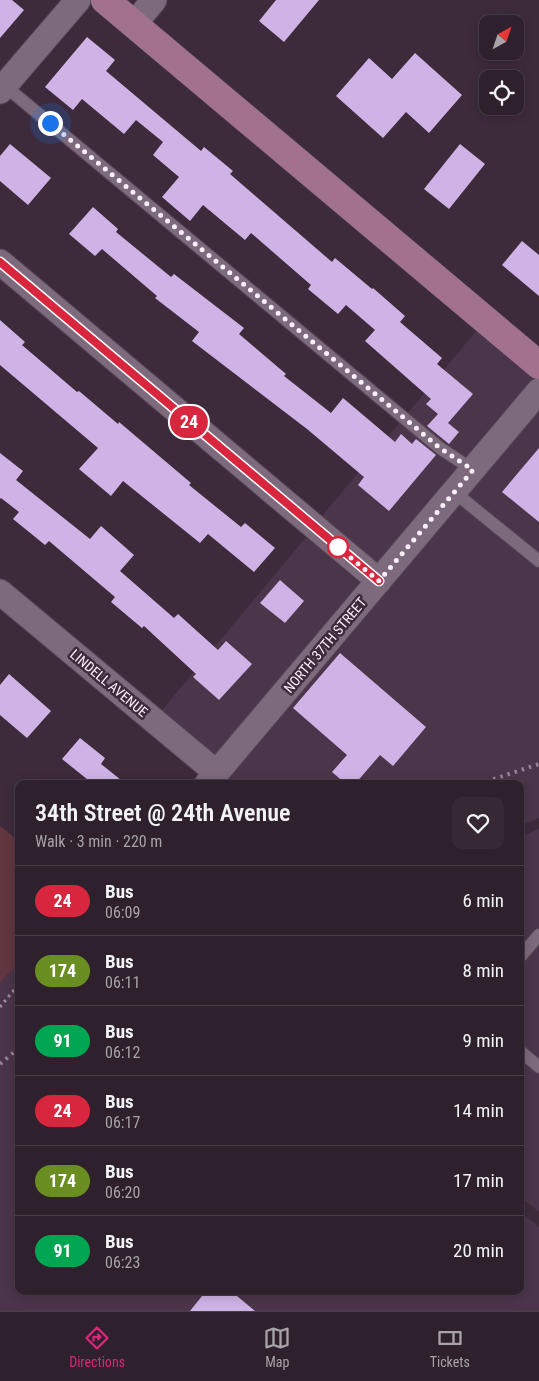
<!DOCTYPE html>
<meta charset="utf-8">
<style>
:root{--surface:#2e202c;--page:#362834;--text:#f1f3f6;--muted:#a7a3a9;--line:#493e48;--accent:#db2777}
body{margin:0;font-family:"Roboto Condensed",sans-serif;background:var(--page);color:var(--text);height:100vh;display:flex;flex-direction:column;font-size:19px;white-space:nowrap}
*{box-sizing:border-box;margin:0}
p{font-size:16px;color:var(--muted)}
.icon{flex:none;width:28px;height:28px;fill:none;stroke:currentColor;stroke-width:2;stroke-linecap:round;stroke-linejoin:round}
.map{position:relative;flex:1;overflow:hidden}
.details{position:absolute;left:15px;top:780px;width:509px;height:515px;display:flex;flex-direction:column;background:var(--surface);border-radius:10px;box-shadow:0 2px 12px #0003,0 0 0 1px var(--line)}
.details>*{flex:none}
.badge{padding:0 10px;border-radius:16px;font-size:18px;line-height:32px}
.needle{width:32px;rotate:40deg}
.buttons{position:absolute;left:479px;top:15px;display:grid;gap:10px}
.buttons a{display:grid;place-items:center;width:45px;height:45px;border-radius:10px;background:var(--surface);box-shadow:0 2px 12px #0003,0 0 0 1px var(--line);font-size:25px}
.you{position:absolute;width:25px;height:25px;margin:-12px;border:4px solid #fff;border-radius:50%;background:#1a73e8;box-shadow:0 0 0 8px #1a73e833}
.map>.badge{position:absolute;translate:-50% -50%;box-shadow:0 0 0 2px #fff}
.round{display:grid;place-items:center;flex:none;width:52px;height:52px;border-radius:10px;background:var(--page)}
.head{display:flex;align-items:center;justify-content:space-between;height:85px;padding:0 20px}
h1{font-size:24px;font-weight:600;line-height:38px}
ul{padding:0;list-style:none}
li{display:flex;align-items:center;gap:15px;height:70px;padding:0 20px;border-top:1px solid var(--line)}
li div{flex:1}
li b{display:block;font-size:19px}
li em{font-style:normal}
li .badge{min-width:55px;font-weight:700;text-align:center}
.tab-bar{display:flex;justify-content:space-around;align-items:center;height:70px;border-top:1px solid var(--line);background:var(--surface);font-size:14px;color:var(--muted)}
.tab-bar a{display:grid;justify-items:center;gap:2px}
.tab-bar .current{color:var(--accent)}
.map>svg:first-child{display:block}
.built{fill:#4b354a}
.green{fill:#63373f}
.building{fill:#cfb3e7}
.lines{fill:none;stroke-linecap:round;stroke-linejoin:round}
.service-casing{stroke:#574856;stroke-width:14}
.minor-casing{stroke:#574856;stroke-width:27}
.primary-casing{stroke:#574856;stroke-width:29}
.path{stroke:#9b8c9a;stroke-width:3;stroke-dasharray:2.5 4;stroke-linecap:butt}
.service{stroke:#7d6a7c;stroke-width:12}
.minor{stroke:#7d6a7c;stroke-width:25}
.primary{stroke:#a2718d;stroke-width:28}
.rail{stroke:#948492;stroke-width:4;stroke-dasharray:2.5 5;stroke-linecap:butt}
.line-casing{stroke:#fff;stroke-width:11}
.line{stroke:#d7263d;stroke-width:8}
.walk{stroke:#fbeffa;stroke-width:5;stroke-dasharray:0 9}
.stop-dot{fill:#fff;stroke:#d7263d;stroke-width:2.5}
.labels{text-anchor:middle;stroke-width:5;stroke-linejoin:round;paint-order:stroke}
.street-label{font-size:14px;fill:#fbeffa;stroke:#3d2b3b}
</style>
<div class="map">
<svg width="539" height="1311" viewBox="0 0 539 1311">
<rect width="100%" height="100%" fill="#3d2b3b"/>
<g class="built">
<polygon points="477,330 535,378 378,564 322,516"/>
<polygon points="539,410 539,818 520,826 520,784 224,784"/>
<polygon points="306,537 361,584 217,756 162,710"/>
<polygon points="539,829 539,1212 520,1196 520,837"/>
<polygon points="19,962 19,1291 520,1291 520,1211 539,1227 539,1311 0,1311 0,983"/>
</g>
<polygon class="green" points="0,826 19,841 19,962 0,983"/>
<g class="building">
<polygon points="0,0 12,0 24,10 0,38"/>
<polygon points="276,0 319,0 284,42 259,21"/>
<polygon points="87,37 115,60 106,71 201,151 204,147 233,171 230,174 332,262 335,258 372,289 373,288 405,316 400,322 442,358 437,364 473,394 448,423 459,432 449,444 427,426 438,414 426,404 431,399 365,341 375,330 346,305 338,314 308,289 311,285 251,233 245,240 203,205 190,221 162,197 179,177 153,155 163,142 136,120 124,134 82,99 73,110 45,87"/>
<polygon points="415,53 462,95 429,133 406,112 383,138 336,96 369,58 392,79"/>
<polygon points="10,144 51,178 28,205 0,181 0,156"/>
<polygon points="460,144 485,164 449,209 424,189"/>
<polygon points="93,207 118,229 116,232 171,277 174,274 244,328 239,334 286,374 284,376 331,413 343,398 395,442 401,434 412,444 416,439 436,455 389,511 358,485 364,477 307,429 192,341 199,332 155,298 157,296 102,249 95,256 69,234"/>
<polygon points="522,241 539,255 539,296 502,265"/>
<polygon points="0,320 25,342 22,345 77,392 79,391 118,424 119,422 191,483 189,485 241,527 245,523 275,548 254,572 208,534 200,543 123,481 111,496 79,469 98,448 0,365"/>
<polygon points="539,448 539,522 502,492"/>
<polygon points="0,453 23,471 16,480 90,539 101,526 134,555 120,571 174,618 178,614 218,650 226,641 252,664 219,700 193,677 196,674 144,626 142,628 111,602 115,597 49,541 45,545 13,519 19,512 1,498 0,499"/>
<polygon points="280,580 304,601 285,623 260,603"/>
<polygon points="340,653 426,727 393,766 380,755 355,784 346,784 332,772 347,755 293,708"/>
<polygon points="9,674 51,711 27,738 0,715 0,685"/>
<polygon points="80,738 105,758 101,764 126,784 93,784 62,759"/>
<polygon points="206,1291 231,1291 255,1311 190,1311"/>
</g>
<g class="lines">
<defs>
<g id="service">
<polyline points="5,86 440,448 473,470"/>
<polyline points="454,492 539,561"/>
<polyline points="520,957 539,935"/>
<polyline points="520,1051 539,1067"/>
</g>
<g id="minor">
<polyline points="134,24 154,0"/>
<polyline points="0,91 78,0"/>
<polyline points="0,262 379,581"/>
<polyline points="0,592 217,773"/>
<polyline points="207,784 539,391"/>
</g>
<polyline id="primary" points="105,0 539,365"/>
</defs>
<use href="#service" class="service-casing"/>
<use href="#minor" class="minor-casing"/>
<use href="#primary" class="primary-casing"/>
<polyline class="path" points="0,1007 19,984"/>
<use href="#service" class="service"/>
<use href="#minor" class="minor"/>
<use href="#primary" class="primary"/>
<g class="rail">
<polyline points="479,784 539,764"/>
<polyline points="0,1064 19,1048"/>
</g>
</g>
<g class="lines">
<defs>
<polyline id="line" points="0,262 379,581"/>
</defs>
<use href="#line" class="line-casing"/>
<use href="#line" class="line"/>
<polyline class="walk" points="50,123 440,448 473,470 379,581 333,543 338,547"/>
</g>
<circle class="stop-dot" cx="338" cy="547" r="10"/>
<g class="labels">
<g class="street-label">
<text transform="translate(325 645) rotate(-50)" y="5">NORTH 37TH STREET</text>
<text transform="translate(109 683) rotate(40)" y="5">LINDELL AVENUE</text>
</g>
</g>
</svg>
<div class="buttons">
<a><svg class="needle" viewBox="-14 -14 28 28"><path d="M0-13l5 13h-10z" fill="#e53935"/><path d="M0 13l5-13h-10z" fill="#a7a3a9"/></svg></a>
<a><svg class="icon" aria-label="locate" viewBox="0 0 24 24"><circle cx="12" cy="12" r="6"/><path d="M12 2v4M12 18v4M2 12h4M18 12h4"/></svg></a>
</div>
<div class="you" style="left:50px;top:123px"></div>
<b class="badge" style="left:189px;top:422px;background:#d7263d;color:#fff">24</b>
<section class="details">
<div class="head"><div><h1>34th Street @ 24th Avenue</h1><p>Walk · 3 min · 220 m</p></div><a class="round"><svg class="icon" aria-label="heart" viewBox="0 0 24 24"><path d="M12 20l-8-8c-3-5 5-10 8-4 3-6 11-1 8 4z"/></svg></a></div>
<ul>
<li><span class="badge" style="background:#d7263d;color:#fff">24</span><div><b>Bus</b><p>06:09</p></div><em>6 min</em></li>
<li><span class="badge" style="background:#6b8e23;color:#fff">174</span><div><b>Bus</b><p>06:11</p></div><em>8 min</em></li>
<li><span class="badge" style="background:#00a651;color:#fff">91</span><div><b>Bus</b><p>06:12</p></div><em>9 min</em></li>
<li><span class="badge" style="background:#d7263d;color:#fff">24</span><div><b>Bus</b><p>06:17</p></div><em>14 min</em></li>
<li><span class="badge" style="background:#6b8e23;color:#fff">174</span><div><b>Bus</b><p>06:20</p></div><em>17 min</em></li>
<li><span class="badge" style="background:#00a651;color:#fff">91</span><div><b>Bus</b><p>06:23</p></div><em>20 min</em></li>
</ul>
</section>
</div>
<nav class="tab-bar">
<a class="current"><svg class="icon" aria-label="directions" viewBox="0 0 24 24"><path d="M12 3l9 9-9 9-9-9zM9 14v-3h6M13 9l2 2-2 2"/></svg>Directions</a>
<a><svg class="icon" aria-label="map" viewBox="0 0 24 24"><path d="M3 6l6-2 6 2 6-2v14l-6 2-6-2-6 2zM9 4v14M15 6v14"/></svg>Map</a>
<a><svg class="icon" aria-label="tickets" viewBox="0 0 24 24"><path d="M3 7h18v10H3zM15 7v10"/></svg>Tickets</a>
</nav>
